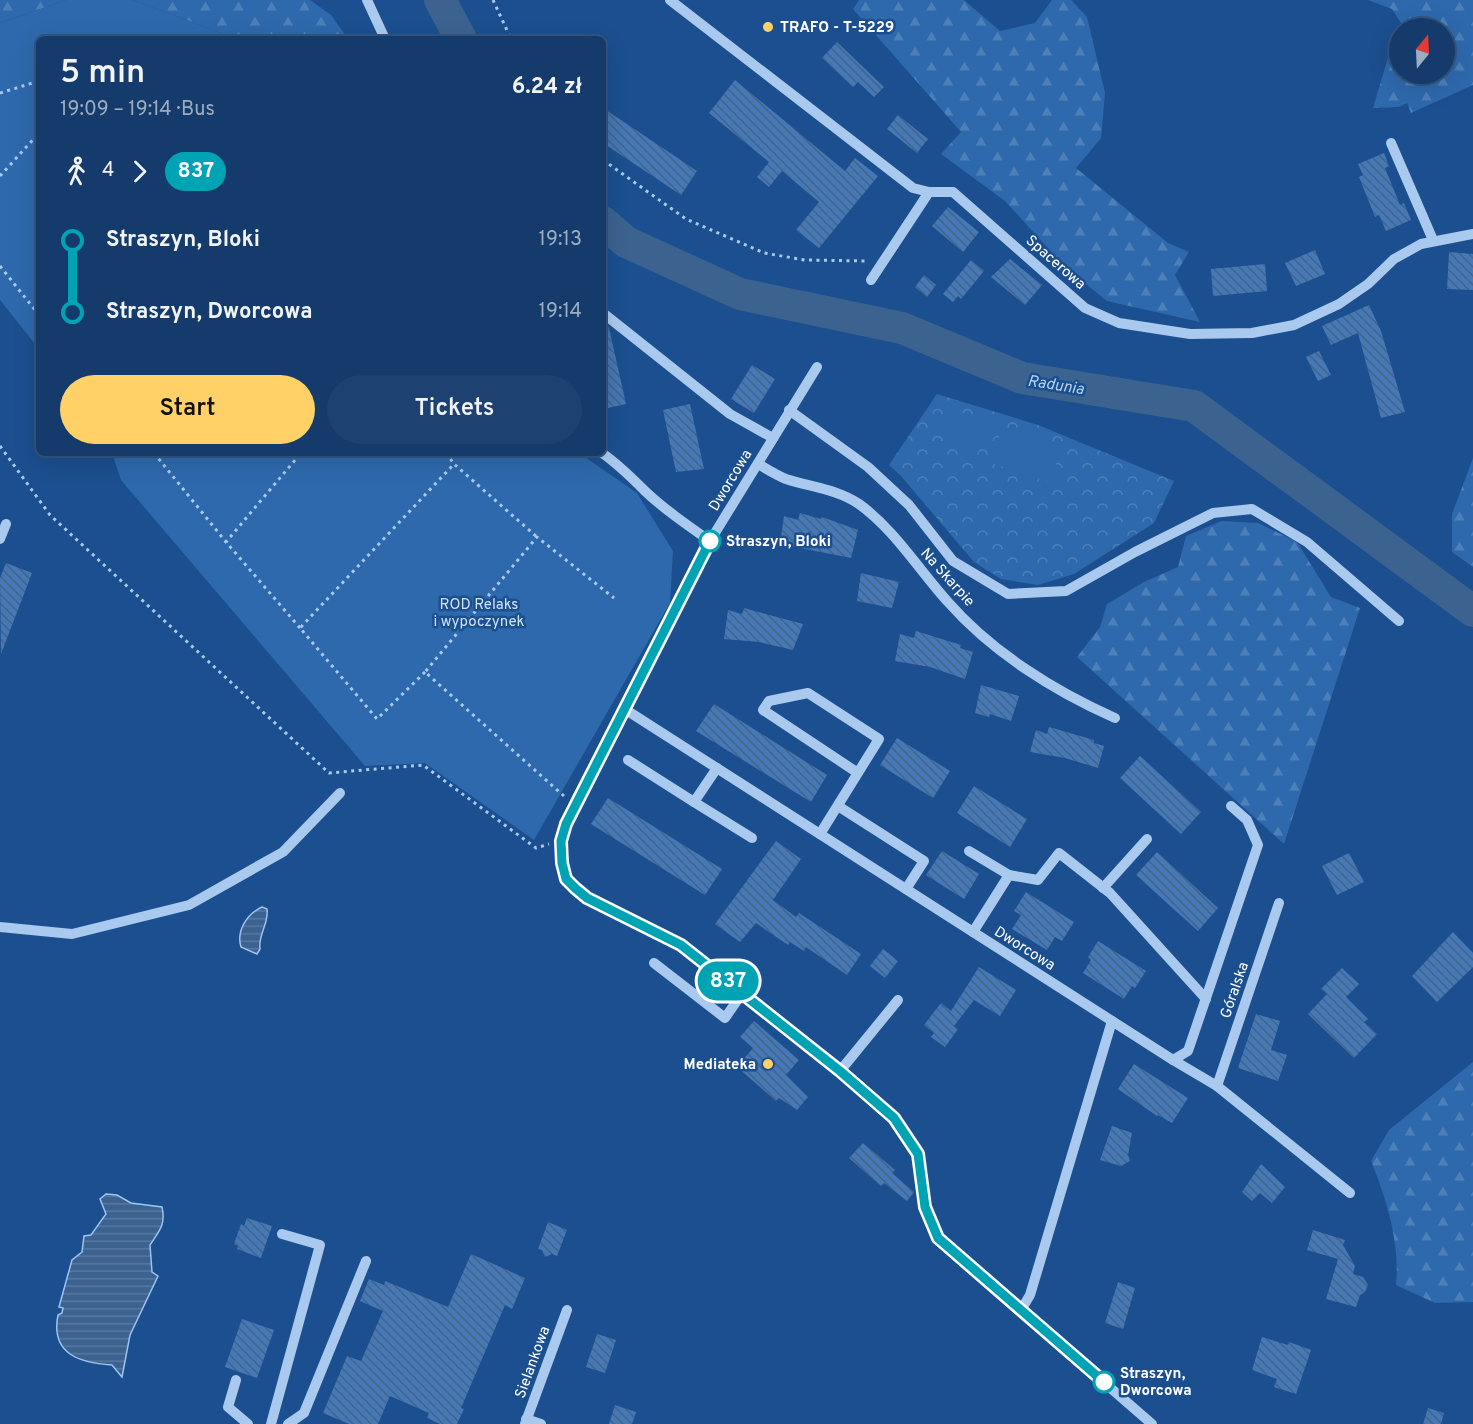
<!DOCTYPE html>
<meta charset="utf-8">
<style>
:root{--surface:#143b6b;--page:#1d4271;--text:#f1f3f6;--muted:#9dadc1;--line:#33557e;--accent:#ffd166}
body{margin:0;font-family:Overpass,sans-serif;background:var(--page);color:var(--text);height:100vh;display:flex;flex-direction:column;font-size:22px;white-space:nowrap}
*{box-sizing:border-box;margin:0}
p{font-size:20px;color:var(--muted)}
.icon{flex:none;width:33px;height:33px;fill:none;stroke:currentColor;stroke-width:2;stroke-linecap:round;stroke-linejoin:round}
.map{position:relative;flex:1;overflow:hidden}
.drawer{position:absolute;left:36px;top:36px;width:570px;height:420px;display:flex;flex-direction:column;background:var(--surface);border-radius:9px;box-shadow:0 6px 24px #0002,0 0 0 2px var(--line)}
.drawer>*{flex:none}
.badge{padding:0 12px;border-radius:20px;font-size:21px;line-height:39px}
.needle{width:39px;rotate:18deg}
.buttons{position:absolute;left:1389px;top:18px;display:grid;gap:12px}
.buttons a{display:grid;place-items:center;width:66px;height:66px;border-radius:50%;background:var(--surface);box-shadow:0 6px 24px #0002,0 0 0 2px var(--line);font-size:30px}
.map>.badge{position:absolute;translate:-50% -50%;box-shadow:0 0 0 3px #fff}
.legs{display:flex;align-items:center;gap:9px;height:66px;padding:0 24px;font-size:20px}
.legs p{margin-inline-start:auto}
.overview{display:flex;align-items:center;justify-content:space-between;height:102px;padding:0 24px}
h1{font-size:33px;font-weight:600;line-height:45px}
.action{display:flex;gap:12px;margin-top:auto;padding:12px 24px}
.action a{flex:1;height:69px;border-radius:36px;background:var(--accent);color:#111;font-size:24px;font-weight:600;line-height:69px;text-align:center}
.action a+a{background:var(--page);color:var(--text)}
ul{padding:0 24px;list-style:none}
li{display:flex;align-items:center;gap:21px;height:72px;font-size:22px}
li i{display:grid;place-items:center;width:9px;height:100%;margin:0 8px;background:currentColor}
li i::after{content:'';width:15px;height:15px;margin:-8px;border:4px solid;border-radius:50%;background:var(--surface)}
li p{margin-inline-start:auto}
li:first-child i{background:linear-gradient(#0000 50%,currentColor 0)}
li:last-child i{background:linear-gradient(currentColor 50%,#0000 0)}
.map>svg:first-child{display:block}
.forest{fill:url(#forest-firs)}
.park{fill:url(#park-crowns)}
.garden{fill:#2e69ad}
.water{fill:url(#water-rules);stroke:#9cc4f0;stroke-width:1.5}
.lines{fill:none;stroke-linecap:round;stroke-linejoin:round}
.river{stroke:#3c6290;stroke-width:32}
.building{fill:url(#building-back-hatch)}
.path{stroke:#a9c9ee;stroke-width:3;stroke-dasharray:3 4.5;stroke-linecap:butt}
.minor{stroke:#a9c9ee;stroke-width:10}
.line-1-casing{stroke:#fff;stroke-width:14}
.line-1{stroke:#00a3b4;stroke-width:9}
.poi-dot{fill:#ffd166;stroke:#1b4f8f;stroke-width:2}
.stop-1-dot{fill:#fff;stroke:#00a3b4;stroke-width:3}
.labels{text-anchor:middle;stroke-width:5;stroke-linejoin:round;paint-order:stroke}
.poi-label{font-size:15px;font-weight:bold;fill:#fff;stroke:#1b4f8f;text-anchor:start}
.street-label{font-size:15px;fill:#fff;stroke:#1b4f8f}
.stop-label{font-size:15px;font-weight:bold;fill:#fff;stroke:#1b4f8f;text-anchor:start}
.park-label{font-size:15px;fill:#cfe3fa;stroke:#1b4f8f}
.water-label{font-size:16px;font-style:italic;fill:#b5d3f5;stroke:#1b4f8f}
</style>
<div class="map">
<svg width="1473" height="1424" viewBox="0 0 1473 1424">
<defs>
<pattern id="forest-firs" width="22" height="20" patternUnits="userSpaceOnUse" patternTransform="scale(1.5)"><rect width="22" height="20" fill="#2e69ad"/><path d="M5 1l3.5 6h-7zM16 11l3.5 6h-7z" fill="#4d80b9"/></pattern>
<pattern id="park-crowns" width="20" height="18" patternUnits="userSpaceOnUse" patternTransform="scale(1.5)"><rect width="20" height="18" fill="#2e69ad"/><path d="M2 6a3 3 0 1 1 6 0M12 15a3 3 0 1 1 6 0" fill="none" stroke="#4d80b9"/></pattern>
<pattern id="water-rules" width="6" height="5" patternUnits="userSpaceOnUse" patternTransform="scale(1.5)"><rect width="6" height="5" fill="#3c6290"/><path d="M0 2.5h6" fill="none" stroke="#597aa1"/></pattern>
<pattern id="building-back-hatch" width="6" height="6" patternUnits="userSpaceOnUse" patternTransform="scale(1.5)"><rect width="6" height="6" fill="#4478b7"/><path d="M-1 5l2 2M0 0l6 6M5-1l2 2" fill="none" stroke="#486282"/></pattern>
</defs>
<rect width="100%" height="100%" fill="#1b4f8f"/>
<g class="forest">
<polygon points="0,0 66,0 0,23"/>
<polygon points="133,0 310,0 331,15 348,39 237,39"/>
<polygon points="859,0 964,0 1000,31 1035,23 1052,0 1071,0 1087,17 1105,93 1101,138 1076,168 1168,243 1189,252 1175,275 1200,322 1107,301 1065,267 1005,201 941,154 961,132 853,9"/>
<polygon points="1368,0 1473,0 1473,85 1411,113 1407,103 1399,107 1373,108 1388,58 1399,45 1400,74 1444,74 1444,28 1404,28 1392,9"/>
<polygon points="1473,458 1473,567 1452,552 1452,514"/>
<polygon points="1222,521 1258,523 1297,542 1331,597 1360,608 1284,844 1077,657 1100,627 1107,604 1144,582 1178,567 1186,536"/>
<path d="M1473 1062V1302L1435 1303 1396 1285C1400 1243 1387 1200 1371 1161L1389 1130Z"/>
</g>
<polygon class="park" points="937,394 1038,425 1174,481 1154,523 1074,574 1038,585 1001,579 974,562 901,476 889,465"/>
<g class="garden">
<polygon points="66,0 133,0 237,39 39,39 39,349 0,300 0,23"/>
<polygon points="948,408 998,425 989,451 939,435"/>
<polygon points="1002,426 1062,446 1050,482 990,463"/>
<polygon points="112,453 579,453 637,493 673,551 670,603 534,840 425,763 365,766 121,480"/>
</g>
<g class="water">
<path d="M262 907 267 909C269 924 258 934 260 949L257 954 241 947C236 931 247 914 262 907Z"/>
<path d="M106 1194 117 1195 131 1203 162 1207C166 1225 159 1231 150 1245L152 1272 158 1276 130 1335 122 1377 112 1365C81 1363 50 1355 58 1315L62 1313 63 1308 59 1307 72 1260 82 1252 84 1236 91 1235 106 1214 100 1199Z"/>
</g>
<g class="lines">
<g class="river">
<polyline points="440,0 461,39"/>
<polyline points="603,222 626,242 740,294 902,328 1022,378 1194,406 1473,611"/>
</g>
</g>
<g class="building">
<polygon points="837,42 884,87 874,97 858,82 853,87 822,58"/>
<polygon points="735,80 845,171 855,158 878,176 819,248 796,230 819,202 782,171 769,187 757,177 769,162 709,113"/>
<polygon points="603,108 697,171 681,195 603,143"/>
<polygon points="898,115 928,139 917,153 887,129"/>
<polygon points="1384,153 1389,166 1385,168 1400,205 1404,203 1411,220 1386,231 1379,215 1375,217 1359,177 1363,175 1358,164"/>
<polygon points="948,207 979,232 963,252 932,226"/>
<polygon points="1315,250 1325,274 1296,286 1285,263"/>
<polygon points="1449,252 1473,254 1473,290 1447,289"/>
<polygon points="1010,259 1042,285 1025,305 991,277"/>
<polygon points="971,260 984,271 961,299 958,296 953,302 943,294"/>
<polygon points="1265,264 1267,291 1213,296 1211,269"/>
<polygon points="924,275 936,285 927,297 915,287"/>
<polygon points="1369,305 1381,331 1405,412 1381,418 1358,333 1331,345 1322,326"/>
<polygon points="607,325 609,328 626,404 608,408 607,405 603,406 603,326"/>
<polygon points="1319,351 1331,375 1318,381 1306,357"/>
<polygon points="752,365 775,379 754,413 731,399"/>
<polygon points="690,404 704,469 676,472 663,410"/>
<polygon points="800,513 821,519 822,517 858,530 851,558 780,544 784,516 798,520"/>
<polygon points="6,563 32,573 1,654 0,578"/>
<polygon points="861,573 899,582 892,608 857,601"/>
<polygon points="744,608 803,624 793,650 759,642 724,639 728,610 742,614"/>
<polygon points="916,631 961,645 960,648 973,652 965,679 930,667 895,661 900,634 914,638"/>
<polygon points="981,685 1019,696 1011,721 990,714 989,717 975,713"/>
<polygon points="714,704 827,775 811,802 696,731"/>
<polygon points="1049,727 1094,740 1094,743 1104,746 1098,768 1065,758 1030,752 1036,730 1047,734"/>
<polygon points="897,738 950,771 933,798 880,765"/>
<polygon points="1140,756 1201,812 1181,834 1120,778"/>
<polygon points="974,786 1027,819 1010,847 957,813"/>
<polygon points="608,798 722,869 705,895 591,824"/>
<polygon points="776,841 801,859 773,900 796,917 799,913 861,954 847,975 806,947 804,951 790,942 788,945 756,923 740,942 715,924"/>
<polygon points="942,851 979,874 964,899 926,875"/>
<polygon points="1157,852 1218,908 1198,931 1136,875"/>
<polygon points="1349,853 1364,882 1337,895 1322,866"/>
<polygon points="1026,892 1074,922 1062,941 1055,937 1047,950 1012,929 1021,915 1014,911"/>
<polygon points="1453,932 1473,953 1473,967 1437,1002 1412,976"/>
<polygon points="1098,941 1146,971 1135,988 1132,986 1124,999 1083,973 1091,960 1088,957"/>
<polygon points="883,949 898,961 885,978 870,966"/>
<polygon points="979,967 1016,990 1000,1016 974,1000 954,1026 958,1029 945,1047 931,1037 934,1033 924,1025 941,1003 951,1011"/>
<polygon points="1342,968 1359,984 1346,997 1368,1019 1364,1022 1377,1034 1354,1058 1308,1014 1327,994 1321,989"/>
<polygon points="1256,1014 1280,1021 1271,1050 1287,1055 1278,1081 1238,1068"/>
<polygon points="754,1021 799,1060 786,1075 808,1097 797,1110 779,1098 776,1101 737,1067 753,1048 740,1037"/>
<polygon points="1134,1064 1188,1098 1172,1123 1158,1115 1157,1116 1118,1089"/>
<polygon points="1112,1126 1132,1133 1128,1155 1130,1161 1121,1166 1100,1160"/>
<polygon points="863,1143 895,1170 892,1173 914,1192 907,1201 884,1183 881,1186 849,1158"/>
<polygon points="1261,1164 1285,1187 1272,1203 1260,1193 1252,1201 1242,1192"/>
<polygon points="247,1218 272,1226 261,1258 237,1249 238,1246 234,1244 241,1224 244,1226"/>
<polygon points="548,1222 567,1230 557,1256 552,1254 545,1257 542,1250 538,1249"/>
<polygon points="1313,1230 1345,1240 1343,1245 1355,1266 1353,1274 1363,1277 1368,1285 1365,1292 1360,1295 1356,1307 1326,1299 1338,1259 1307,1250"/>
<polygon points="471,1254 525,1278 512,1309 505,1305 461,1408 464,1409 457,1424 440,1424 427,1418 429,1413 390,1396 378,1424 349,1424 323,1413 347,1356 361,1361 383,1311 360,1301 369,1279 384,1285 385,1281 448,1307"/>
<polygon points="1118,1282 1135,1288 1123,1329 1105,1323"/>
<polygon points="242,1319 274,1330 257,1378 225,1367"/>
<polygon points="597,1334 616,1340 605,1373 586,1367"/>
<polygon points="1262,1337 1288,1345 1289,1342 1311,1350 1296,1394 1274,1387 1277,1379 1252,1370"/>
<polygon points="615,1405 636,1412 632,1424 609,1424"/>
<polygon points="1428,1408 1444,1413 1441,1424 1423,1424"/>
</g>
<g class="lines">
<g class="path">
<polyline points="493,0 511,39"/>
<polyline points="0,93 39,81"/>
<polyline points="603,160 686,219 764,253 805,260 867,261"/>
<polyline points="0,176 39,133"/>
<polyline points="0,266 39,315"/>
<polyline points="0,446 50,515 329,773 423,765 536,848 549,844"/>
<polyline points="154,453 226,542"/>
<polyline points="446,453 454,464"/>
<polyline points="300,628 226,542 301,453"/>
<polyline points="425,672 377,719 300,628 454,464 537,537"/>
<polyline points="564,796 425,672 537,537 614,598"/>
</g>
<g class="minor">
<polyline points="367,0 385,39"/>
<polyline points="670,0 913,188 929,192 953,192 1085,308 1119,323 1190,334 1252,333 1294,325 1339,304 1368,284 1394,259 1421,244 1473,234"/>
<polyline points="1391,143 1433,240"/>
<polyline points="871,280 929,192"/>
<polyline points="603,313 730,414 773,438"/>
<polyline points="817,367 710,541 576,800 561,841 566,879 587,898 681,945 840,1071 894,1118 918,1154 925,1207 938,1238 1152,1424"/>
<polyline points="789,410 868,467 909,505 953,561 1008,594 1066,591 1135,552 1213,513 1252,509 1307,542 1399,621"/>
<path d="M602 453C618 464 630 476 644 490 664 509 687 525 710 541"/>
<path d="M758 464C767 469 776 475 786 479 810 487 837 489 859 504 894 529 919 570 948 602 992 652 1054 691 1115 718"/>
<polyline points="0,539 6,524"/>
<polyline points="623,708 1173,1060 1188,1051 1258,845 1247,820 1231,806"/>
<polyline points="628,760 694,802 717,768"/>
<polyline points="694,802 752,838"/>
<polyline points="838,806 924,861 906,889"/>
<polyline points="820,834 879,739 808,693 769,701 763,710 858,773"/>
<polyline points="969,851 1009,875 973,932"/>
<polyline points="1009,875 1038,880 1059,853 1110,893 1206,999"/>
<polyline points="1103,888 1147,839"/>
<polyline points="0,927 72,934 189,905 283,852 340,793"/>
<polyline points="654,963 725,1018 743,992"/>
<polyline points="1173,1060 1217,1086 1279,903"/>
<polyline points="840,1071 898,1000"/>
<polyline points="1217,1086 1350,1193"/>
<polyline points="1021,1310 1030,1295 1112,1021"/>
<polyline points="236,1380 228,1407 248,1424"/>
<polyline points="526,1419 541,1424"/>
<polyline points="271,1424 320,1245 282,1234"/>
<polyline points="288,1424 304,1413 366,1261"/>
<polyline points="525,1424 567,1310"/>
</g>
</g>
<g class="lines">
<defs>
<polyline id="line-1" points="710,541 566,824 561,841 562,863 566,879 575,888 587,898 681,945 840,1071 894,1118 918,1154 925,1207 938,1238 1104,1382"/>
</defs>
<use href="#line-1" class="line-1-casing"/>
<use href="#line-1" class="line-1"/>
</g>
<g class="poi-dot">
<circle cx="768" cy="27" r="6"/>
<circle cx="768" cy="1064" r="6"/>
</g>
<g class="stop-1-dot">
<circle cx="710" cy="541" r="10"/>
<circle cx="1104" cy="1382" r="10"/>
</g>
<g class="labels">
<g class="poi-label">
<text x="780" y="32">TRAFO - T-5229</text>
<text x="756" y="1069" text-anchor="end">Mediateka</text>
</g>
<g class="street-label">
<text transform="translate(1056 262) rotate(41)" y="5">Spacerowa</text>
<text transform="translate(730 480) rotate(-59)" y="5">Dworcowa</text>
<text transform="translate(948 577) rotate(48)" y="5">Na Skarpie</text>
<text transform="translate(1025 948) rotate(32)" y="5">Dworcowa</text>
<text transform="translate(1234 990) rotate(-71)" y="5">Góralska</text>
<text transform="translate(532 1362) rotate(-70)" y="5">Sielankowa</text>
</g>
<g class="stop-label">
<text x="726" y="546">Straszyn, Bloki</text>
<text x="1120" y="1378">Straszyn,<tspan x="1120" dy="17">Dworcowa</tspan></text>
</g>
<g class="park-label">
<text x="479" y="609">ROD Relaks<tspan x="479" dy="17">i wypoczynek</tspan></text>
</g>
<g class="water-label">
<text transform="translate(1056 384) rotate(9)" y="6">Radunia</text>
</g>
</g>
</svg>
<div class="buttons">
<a><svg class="needle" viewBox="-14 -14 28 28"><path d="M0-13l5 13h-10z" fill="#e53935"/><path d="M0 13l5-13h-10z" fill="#9dadc1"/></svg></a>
</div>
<b class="badge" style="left:728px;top:981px;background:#00a3b4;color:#fff">837</b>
<section class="drawer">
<div class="overview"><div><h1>5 min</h1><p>19:09 – 19:14 · Bus</p></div><b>6.24 zł</b></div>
<div class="legs"><svg class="icon" aria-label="walk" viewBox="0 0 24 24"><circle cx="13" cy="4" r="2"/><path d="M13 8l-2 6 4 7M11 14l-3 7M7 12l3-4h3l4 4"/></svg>4<svg class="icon" aria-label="forward" viewBox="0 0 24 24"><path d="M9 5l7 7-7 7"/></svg><b class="badge" style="background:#00a3b4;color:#fff">837</b></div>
<ul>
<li><i style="color:#00a3b4"></i><b>Straszyn, Bloki</b><p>19:13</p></li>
<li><i style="color:#00a3b4"></i><b>Straszyn, Dworcowa</b><p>19:14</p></li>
</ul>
<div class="action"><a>Start</a><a>Tickets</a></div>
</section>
</div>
